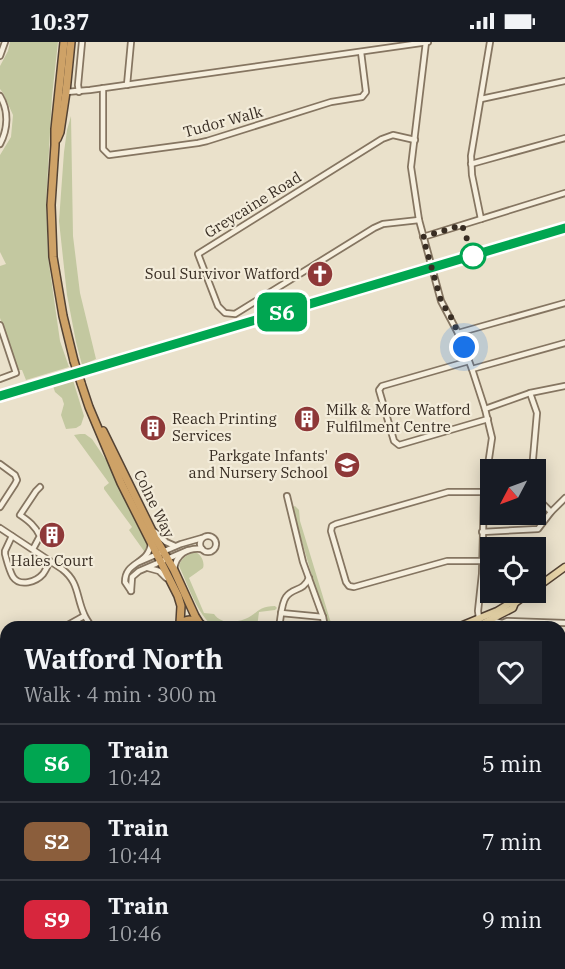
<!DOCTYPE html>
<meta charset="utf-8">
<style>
:root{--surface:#171b24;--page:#242831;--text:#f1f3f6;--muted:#9ea1a6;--line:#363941}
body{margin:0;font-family:"IBM Plex Serif",serif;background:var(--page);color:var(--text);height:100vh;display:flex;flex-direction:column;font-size:22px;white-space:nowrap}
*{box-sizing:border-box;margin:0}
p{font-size:20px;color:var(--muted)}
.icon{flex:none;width:33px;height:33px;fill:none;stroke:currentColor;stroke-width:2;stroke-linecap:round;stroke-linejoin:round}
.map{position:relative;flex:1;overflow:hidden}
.sheet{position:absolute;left:0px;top:579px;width:566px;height:348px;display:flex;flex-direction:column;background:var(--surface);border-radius:18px 18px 0 0;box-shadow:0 3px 15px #0003}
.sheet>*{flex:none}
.badge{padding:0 12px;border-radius:9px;font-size:21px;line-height:39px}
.needle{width:39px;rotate:229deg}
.fabs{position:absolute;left:480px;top:417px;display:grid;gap:12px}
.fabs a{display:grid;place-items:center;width:66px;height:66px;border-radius:0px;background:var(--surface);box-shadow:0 3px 15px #0003;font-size:30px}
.you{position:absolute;width:30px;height:30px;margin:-15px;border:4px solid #fff;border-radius:50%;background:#1a73e8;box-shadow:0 0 0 9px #1a73e833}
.map>.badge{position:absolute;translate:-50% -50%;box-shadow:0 0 0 3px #fff}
.round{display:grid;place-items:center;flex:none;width:63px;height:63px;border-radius:0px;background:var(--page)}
.overview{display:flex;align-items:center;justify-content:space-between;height:102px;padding:0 24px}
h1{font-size:28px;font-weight:800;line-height:45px}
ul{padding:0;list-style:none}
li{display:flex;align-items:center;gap:18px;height:78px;padding:0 24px;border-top:2px solid var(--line)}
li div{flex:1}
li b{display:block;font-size:22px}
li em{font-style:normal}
li .badge{min-width:66px;font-weight:700;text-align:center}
.status{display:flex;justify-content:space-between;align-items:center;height:42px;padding:0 30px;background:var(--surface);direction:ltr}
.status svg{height:16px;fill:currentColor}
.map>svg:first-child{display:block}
.green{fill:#c3c8a0}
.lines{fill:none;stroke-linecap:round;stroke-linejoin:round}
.minor-casing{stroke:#857561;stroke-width:8}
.major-casing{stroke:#544334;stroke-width:9}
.highway-casing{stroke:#544334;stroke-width:10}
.minor{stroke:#f6efde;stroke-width:4.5}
.major{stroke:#e8d5a8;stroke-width:6}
.highway{stroke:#cea267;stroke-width:7}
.rail-casing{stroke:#382d23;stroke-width:4}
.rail{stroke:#f3ecda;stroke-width:1.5;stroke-dasharray:4.5;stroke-linecap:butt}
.highway-bridge-casing{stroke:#544334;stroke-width:10;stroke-linecap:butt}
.highway-bridge{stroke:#cea267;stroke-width:7}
.line-casing{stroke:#fff;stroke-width:14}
.line{stroke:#00a651;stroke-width:9}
.walk{stroke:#382d23;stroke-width:6;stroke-dasharray:0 10.8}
.stop-dot{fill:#fff;stroke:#00a651;stroke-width:3}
.labels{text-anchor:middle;stroke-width:4.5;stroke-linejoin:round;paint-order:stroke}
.street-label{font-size:15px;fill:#382d23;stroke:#f3ecda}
.poi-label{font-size:15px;fill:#382d23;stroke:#f3ecda;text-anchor:end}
</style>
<div class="status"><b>10:37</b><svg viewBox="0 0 49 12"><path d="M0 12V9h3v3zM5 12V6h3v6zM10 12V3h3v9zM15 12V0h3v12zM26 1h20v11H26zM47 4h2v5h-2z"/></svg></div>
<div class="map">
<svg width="565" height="927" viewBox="0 0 565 927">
<rect width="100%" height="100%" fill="#eae1cb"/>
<g class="green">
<polygon points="10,0 58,0 52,54 46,162 48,215 60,299 69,325 26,338 22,328 18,328 0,276 0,224 6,222 0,210 0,113 11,95 13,73 3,51 0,47 0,24 8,9"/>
<polygon points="71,74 73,194 80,251 96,317 82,323 76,300 67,253 59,179 64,110 67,88"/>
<polygon points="72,335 84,374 81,383 76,386 66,387 61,373 64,362 62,356 55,350 52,341"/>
<polygon points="80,392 85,392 92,397 108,421 146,499 147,505 145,509 144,509 129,488 132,485 104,447 104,445 109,441 74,393"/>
<polygon points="295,464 299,468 300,479 330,578 335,585 327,585 293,469 293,465"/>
<path d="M195 510C201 512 205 520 203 526L189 536 204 571 214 572C221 582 234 581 245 577 257 573 257 564 275 564L277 566 275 568 259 570 257 585H214C197 572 188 543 179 524 181 516 188 512 195 510Z"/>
<polygon points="6,717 6,921 41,921 37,927 0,927 0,721"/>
<polygon points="124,921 264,921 267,927 126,927"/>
<polygon points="490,921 543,921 545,927 474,927"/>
</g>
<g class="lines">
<defs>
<g id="minor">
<polyline points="426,0 411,125 419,178 441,259 458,291 472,327 485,367 492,396 484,450 482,532 478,569 480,583"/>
<polyline points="0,14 5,0"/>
<polyline points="127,43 131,0"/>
<polyline points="103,46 103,107 109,113 198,101 207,99 331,60 362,55 366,50 361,10"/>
<polyline points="66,50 90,48 428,0"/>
<polyline points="79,50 78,43 82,0"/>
<path d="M0 54C9 69 8 87 0 102"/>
<polyline points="481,57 565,39"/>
<polyline points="415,98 393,93 382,97 198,212 218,264 225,271 235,272 374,186 383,182 419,178"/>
<polyline points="471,122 565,96"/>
<polyline points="481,177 472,133 471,114 490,0"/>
<polyline points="423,195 565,151"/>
<polyline points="0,283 16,331 0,337"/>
<polyline points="458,291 565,261"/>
<polyline points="469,319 382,344 379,348 394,399 399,403 488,377"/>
<polyline points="472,327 565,301"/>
<polyline points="530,351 537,371 532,428"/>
<polyline points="485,367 530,351 565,344"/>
<polyline points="0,422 15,433 17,438 15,442 0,465"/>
<polyline points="287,454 303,520 323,575 325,585"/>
<polyline points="536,455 551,470"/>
<path d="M0 486 62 527C79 540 76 554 84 572 86 577 89 581 92 585"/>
<polyline points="155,490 166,500 175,504"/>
<polyline points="482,490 538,487 551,470 565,456"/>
<path d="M12 494 5 509V512C7 519 9 528 13 535 20 545 36 540 43 532 46 528 48 523 50 519"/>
<circle cx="208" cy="502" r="8"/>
<path d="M33 507 40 494C35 484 29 479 20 473L36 449 40 445"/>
<polyline points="482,519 447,519 354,545 349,544 346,540 331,489 332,484 336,482 448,450 484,450"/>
<polyline points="139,520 181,502 202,496"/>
<polyline points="148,526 159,529 166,536"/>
<path d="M174 527C176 513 187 505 202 507"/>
<polyline points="131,549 132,535 139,529 188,508"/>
<path d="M131 549 125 540C125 519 148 523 151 502"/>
<polyline points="281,571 323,575"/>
<polyline points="490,578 502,581 507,579 565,581"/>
<polyline points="44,585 49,583 66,584 84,574"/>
<path d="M279 585C281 576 281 562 286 555 293 545 303 550 309 536"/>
<polyline points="560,705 565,705"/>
<polyline points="560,746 565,776"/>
<polyline points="562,825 565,831"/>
<polyline points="560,914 565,909"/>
<polyline points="440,921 443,927"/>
<polyline points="547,925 552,921"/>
<polyline points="350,927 361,921"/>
</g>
<g id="major">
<polyline points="536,546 565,525"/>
<polyline points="458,585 497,569 510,561 515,561"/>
<polyline points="476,585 513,566 515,561 530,550"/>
<polyline points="0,715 6,711"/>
</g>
<g id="highway">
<polyline points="64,0 55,87 55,103 51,163 53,215 63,274 74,319"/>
<polyline points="57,97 60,90 66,50 71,0"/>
<polyline points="81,341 89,365 121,441 178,554 181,564 180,581"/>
<polyline points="103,389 156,497 174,528 195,574 200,582"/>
<path d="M180 583C188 574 196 579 205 585"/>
<polyline points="368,921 371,927"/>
</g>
</defs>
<use href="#minor" class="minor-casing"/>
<use href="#major" class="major-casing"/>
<use href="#highway" class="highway-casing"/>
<use href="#minor" class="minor"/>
<use href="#major" class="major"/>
<use href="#highway" class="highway"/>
<defs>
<polyline id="rail" points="0,354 565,186"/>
</defs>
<use href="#rail" class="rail-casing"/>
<use href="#rail" class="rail"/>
<defs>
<polyline id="highway-bridge" points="74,319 81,341"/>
</defs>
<use href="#highway-bridge" class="highway-bridge-casing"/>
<use href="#highway-bridge" class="highway-bridge"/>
</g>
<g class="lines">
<defs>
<polyline id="line" points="0,354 565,186"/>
</defs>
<use href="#line" class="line-casing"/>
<use href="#line" class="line"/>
<polyline class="walk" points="464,305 452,277 441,259 423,195 462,183 473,214"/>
</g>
<defs>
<symbol id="church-disc" viewBox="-11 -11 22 22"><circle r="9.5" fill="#8e3838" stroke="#f3ecda"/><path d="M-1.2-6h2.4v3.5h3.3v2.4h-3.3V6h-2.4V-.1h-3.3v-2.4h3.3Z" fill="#fff"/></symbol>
<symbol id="building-disc" viewBox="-11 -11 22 22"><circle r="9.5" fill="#8e3838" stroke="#f3ecda"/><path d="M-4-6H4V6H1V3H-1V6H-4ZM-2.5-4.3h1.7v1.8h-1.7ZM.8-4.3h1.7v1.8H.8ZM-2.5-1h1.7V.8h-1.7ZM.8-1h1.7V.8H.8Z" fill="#fff"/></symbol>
<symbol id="school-disc" viewBox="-11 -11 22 22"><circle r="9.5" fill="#8e3838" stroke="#f3ecda"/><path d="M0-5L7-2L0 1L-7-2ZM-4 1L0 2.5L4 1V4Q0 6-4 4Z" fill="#fff"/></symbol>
</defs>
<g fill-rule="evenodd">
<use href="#church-disc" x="305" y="217" width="30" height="30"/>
<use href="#building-disc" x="292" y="362" width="30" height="30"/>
<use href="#building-disc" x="138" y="371" width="30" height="30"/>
<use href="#school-disc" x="332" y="408" width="30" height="30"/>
<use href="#building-disc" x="37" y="478" width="30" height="30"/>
</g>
<circle class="stop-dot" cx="473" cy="214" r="12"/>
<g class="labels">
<g class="street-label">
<text transform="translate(223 80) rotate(-15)" y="5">Tudor Walk</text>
<text transform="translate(253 163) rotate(-32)" y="5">Greycaine Road</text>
<text transform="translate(154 462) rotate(64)" y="5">Colne Way</text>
</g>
<g class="poi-label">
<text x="300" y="237">Soul Survivor Watford</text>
<text x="326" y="373" text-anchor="start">Milk &amp; More Watford<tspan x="326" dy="17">Fulfilment Centre</tspan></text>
<text x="172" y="382" text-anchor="start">Reach Printing<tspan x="172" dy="17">Services</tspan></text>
<text x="328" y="419">Parkgate Infants'<tspan x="328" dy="17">and Nursery School</tspan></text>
<text x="52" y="524" text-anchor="middle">Hales Court</text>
</g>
</g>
</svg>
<div class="fabs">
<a><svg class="needle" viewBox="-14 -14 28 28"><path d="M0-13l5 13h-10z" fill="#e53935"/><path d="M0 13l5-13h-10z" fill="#9ea1a6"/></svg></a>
<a><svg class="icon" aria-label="locate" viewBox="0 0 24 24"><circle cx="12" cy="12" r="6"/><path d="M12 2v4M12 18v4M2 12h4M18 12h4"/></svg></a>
</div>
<div class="you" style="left:464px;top:305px"></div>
<b class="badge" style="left:282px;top:270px;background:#00a651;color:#fff">S6</b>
<section class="sheet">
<div class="overview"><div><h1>Watford North</h1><p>Walk · 4 min · 300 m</p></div><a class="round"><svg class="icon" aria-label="heart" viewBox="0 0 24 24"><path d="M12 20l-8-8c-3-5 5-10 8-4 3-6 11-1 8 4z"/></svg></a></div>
<ul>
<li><span class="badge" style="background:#00a651;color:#fff">S6</span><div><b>Train</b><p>10:42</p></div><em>5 min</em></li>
<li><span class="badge" style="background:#8b5e3c;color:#fff">S2</span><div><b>Train</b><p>10:44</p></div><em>7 min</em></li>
<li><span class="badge" style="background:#d7263d;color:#fff">S9</span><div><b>Train</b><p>10:46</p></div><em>9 min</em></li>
</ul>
</section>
</div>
